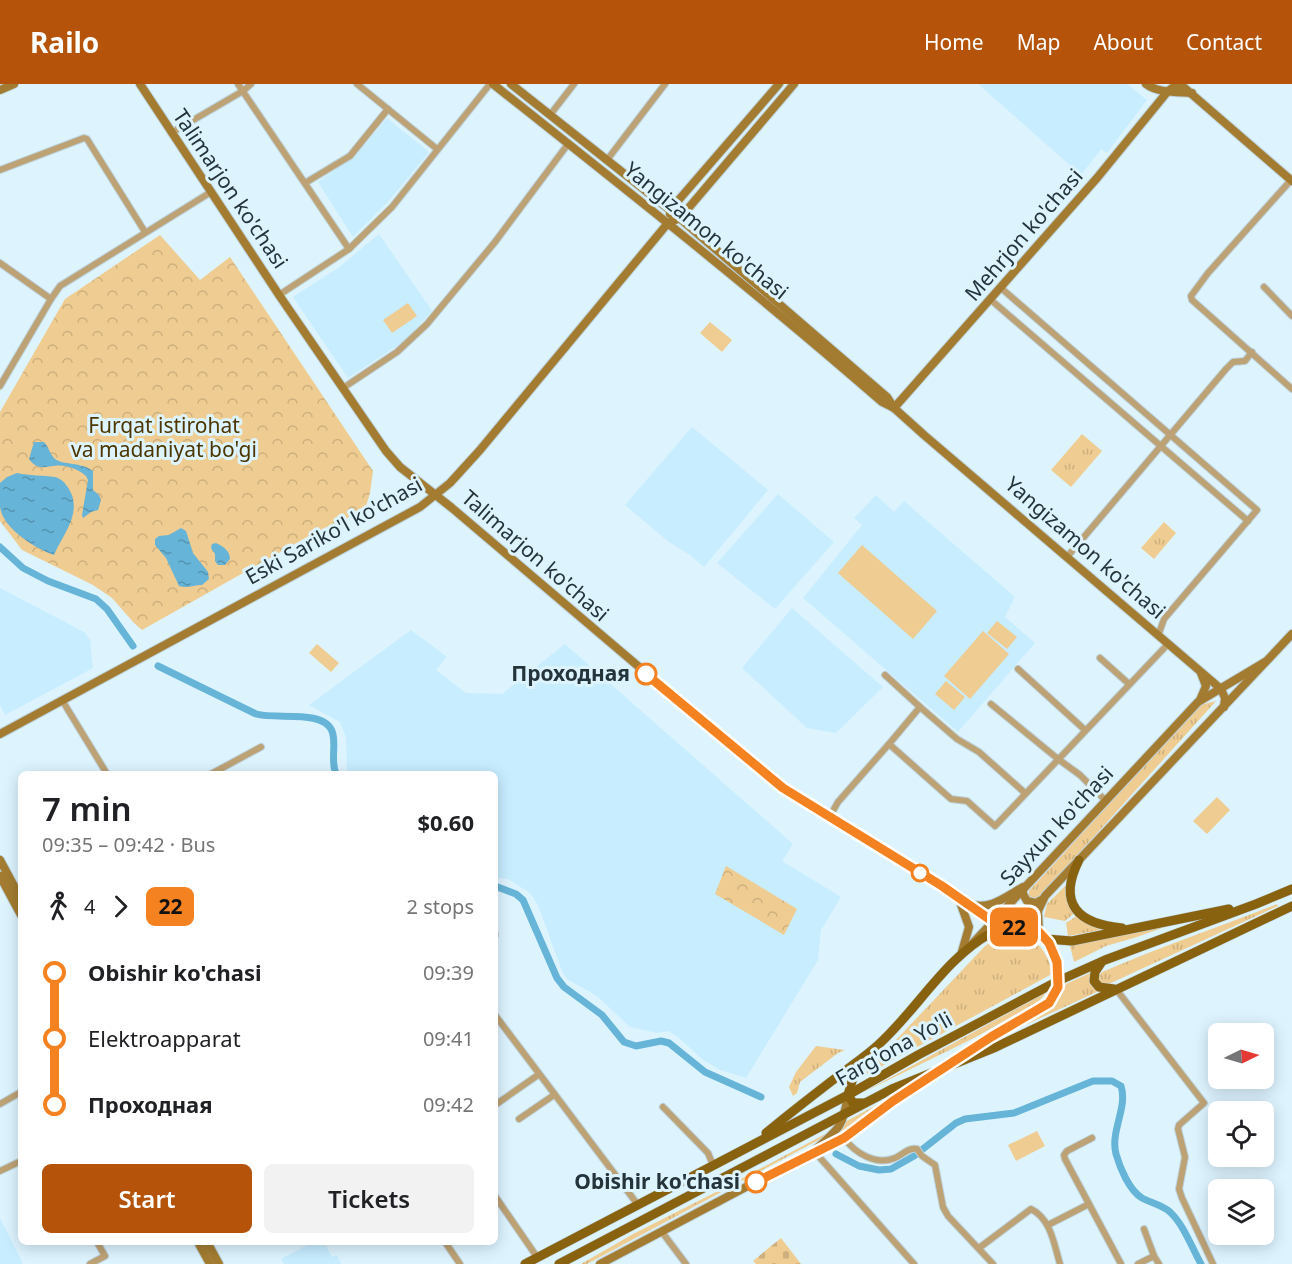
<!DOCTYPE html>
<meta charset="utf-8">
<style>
:root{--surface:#fff;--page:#f2f2f2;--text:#202124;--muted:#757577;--accent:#b45309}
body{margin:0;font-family:"Noto Sans",sans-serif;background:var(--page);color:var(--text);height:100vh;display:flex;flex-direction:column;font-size:22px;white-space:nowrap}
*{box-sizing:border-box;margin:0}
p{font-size:20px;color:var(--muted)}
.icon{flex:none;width:33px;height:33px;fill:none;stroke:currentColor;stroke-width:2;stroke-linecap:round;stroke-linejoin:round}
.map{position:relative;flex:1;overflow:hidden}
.side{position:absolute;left:18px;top:687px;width:480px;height:474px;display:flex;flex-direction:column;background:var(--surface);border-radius:9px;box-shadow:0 3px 15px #0003}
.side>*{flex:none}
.badge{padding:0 12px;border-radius:9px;font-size:21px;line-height:39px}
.needle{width:39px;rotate:85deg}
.fabs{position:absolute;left:1208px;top:939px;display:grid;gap:12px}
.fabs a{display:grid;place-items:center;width:66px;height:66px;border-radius:9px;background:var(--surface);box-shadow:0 3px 15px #0003;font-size:30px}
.map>.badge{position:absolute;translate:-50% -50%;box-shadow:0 0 0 3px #fff}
.legs{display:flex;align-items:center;gap:9px;height:66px;padding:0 24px;font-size:20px}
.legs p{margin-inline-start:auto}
.head{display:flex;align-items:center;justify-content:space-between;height:102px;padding:0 24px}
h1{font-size:33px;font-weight:600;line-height:45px}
.action{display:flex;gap:12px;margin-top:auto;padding:12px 24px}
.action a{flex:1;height:69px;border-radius:9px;background:var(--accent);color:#fff;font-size:24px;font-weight:600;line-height:69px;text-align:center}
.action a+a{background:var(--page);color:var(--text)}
ul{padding:0 24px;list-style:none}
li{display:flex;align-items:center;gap:21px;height:66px;font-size:22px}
li i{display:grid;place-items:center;width:9px;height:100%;margin:0 8px;background:currentColor}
li i::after{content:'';width:15px;height:15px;margin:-8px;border:4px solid;border-radius:50%;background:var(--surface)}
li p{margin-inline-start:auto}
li:first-child i{background:linear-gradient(#0000 50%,currentColor 0)}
li:last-child i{background:linear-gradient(currentColor 50%,#0000 0)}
header{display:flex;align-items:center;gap:36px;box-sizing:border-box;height:84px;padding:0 30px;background:var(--accent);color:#fff}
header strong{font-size:28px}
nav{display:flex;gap:33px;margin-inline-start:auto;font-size:21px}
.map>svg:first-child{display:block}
.built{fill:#c7edff}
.grass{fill:url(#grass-tufts)}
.forest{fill:url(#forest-crowns)}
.cemetery{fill:url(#cemetery-stones)}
.pitch{fill:#efcc91}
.water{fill:url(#water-ripples)}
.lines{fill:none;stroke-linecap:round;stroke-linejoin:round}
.canal{stroke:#66b4d7;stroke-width:7}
.street-casing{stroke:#bcd1dc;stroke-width:8}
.secondary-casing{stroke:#bcd1dc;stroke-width:10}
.primary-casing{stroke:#bcd1dc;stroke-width:10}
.street{stroke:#bda275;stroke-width:6}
.secondary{stroke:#a37c31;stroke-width:8}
.primary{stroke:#89620f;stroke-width:9}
.line-1-casing{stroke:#fff;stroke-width:14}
.line-1{stroke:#f58220;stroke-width:9}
.stop-1-dot{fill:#fff;stroke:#f58220;stroke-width:3}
.labels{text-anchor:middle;stroke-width:6;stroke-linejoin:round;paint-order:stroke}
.street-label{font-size:21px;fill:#25343b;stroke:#ddf4ff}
.park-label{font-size:21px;fill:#4d3500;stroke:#ddf4ff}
.stop-label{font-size:21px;font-weight:bold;fill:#25343b;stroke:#ddf4ff;text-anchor:end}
</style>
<header>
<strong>Railo</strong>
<nav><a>Home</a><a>Map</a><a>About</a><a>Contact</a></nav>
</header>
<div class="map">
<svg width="1292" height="1180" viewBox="0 0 1292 1180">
<defs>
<pattern id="grass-tufts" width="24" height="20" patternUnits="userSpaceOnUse" patternTransform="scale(1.5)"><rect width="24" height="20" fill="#efcc91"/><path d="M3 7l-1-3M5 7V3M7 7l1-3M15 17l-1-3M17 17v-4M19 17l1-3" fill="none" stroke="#cdb07e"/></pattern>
<pattern id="forest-crowns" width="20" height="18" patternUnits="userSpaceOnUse" patternTransform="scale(1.5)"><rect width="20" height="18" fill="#efcc91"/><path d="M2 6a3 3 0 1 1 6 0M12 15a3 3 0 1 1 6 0" fill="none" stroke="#cdb07e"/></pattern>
<pattern id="cemetery-stones" width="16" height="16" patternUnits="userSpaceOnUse" patternTransform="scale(1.5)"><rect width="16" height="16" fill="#efcc91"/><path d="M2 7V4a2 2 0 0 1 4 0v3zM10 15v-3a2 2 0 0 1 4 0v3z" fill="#cdb07e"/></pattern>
<pattern id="water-ripples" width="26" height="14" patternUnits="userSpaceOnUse" patternTransform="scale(1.5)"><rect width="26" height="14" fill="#66b4d7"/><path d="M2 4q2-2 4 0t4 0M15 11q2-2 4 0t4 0" fill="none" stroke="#5493b0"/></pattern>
</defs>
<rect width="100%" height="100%" fill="#ddf4ff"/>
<g class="built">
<polygon points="978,0 1127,0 1147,16 1107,69 1101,65 1081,91"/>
<polygon points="387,34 429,68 388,118 353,153 318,98 354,73"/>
<polygon points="379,150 432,227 403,258 348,294 293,213 338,184"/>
<polygon points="692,343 768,406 704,483 690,471 669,458 625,421"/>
<polygon points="778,410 834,458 775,525 717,479"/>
<polygon points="876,411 894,428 904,417 1015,513 1005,533 1035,559 958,648 803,514 862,441 854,434"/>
<polygon points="0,504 84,548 90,556 93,584 5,631 0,621"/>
<polygon points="792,524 883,603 836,649 807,644 742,584"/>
<polygon points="411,546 447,573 436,586 466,609 502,610 565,560 793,760 782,777 841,813 821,846 818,876 746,994 720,986 702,975 677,952 668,947 657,949 630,943 597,912 567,895 562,887 538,821 530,809 508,795 495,793 495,690 350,690 347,687 346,653 340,638 309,621"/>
<polygon points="0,1134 23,1180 0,1180"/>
<polygon points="313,1158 324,1158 332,1173 337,1171 341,1180 284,1180 281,1175"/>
</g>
<g class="grass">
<polygon points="1082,350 1102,367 1071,403 1051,386"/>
<polygon points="1164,438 1176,449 1154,475 1141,464"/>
<polygon points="1216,617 1037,816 1028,813 1029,807 1200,621"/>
<polygon points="1067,800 1076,828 1065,837 1044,833 1047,820"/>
<path d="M1277 820 1278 822 1111 899 1106 900 1099 898 1098 893 1102 888C1160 863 1219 843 1277 820Z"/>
<polygon points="1078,831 1101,846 1068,852 1066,839"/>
<polygon points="1173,840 1137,853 1106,862 1074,878 1070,862"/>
<path d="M1020 851C1039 856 1049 871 1052 890L860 994 985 862 999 853Z"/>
<polygon points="1090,889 1091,901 1099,907 995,955 1051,923 1060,913 1066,900"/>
<polygon points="1047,908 1038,918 974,954 864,1008"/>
<polygon points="816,962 845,966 838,969 800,998 797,1009 793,1012 789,1003 796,988"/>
<polygon points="895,1011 843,1050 824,1062 840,1048 845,1038"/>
<polygon points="825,1050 828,1051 587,1180 581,1180 633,1150 722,1105"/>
</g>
<g class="forest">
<polygon points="160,151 200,196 230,173 373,387 370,409 365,426 316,448 142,546 134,539 112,514 93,501 22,466 0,437 0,328 65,215"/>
<polygon points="726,782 797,825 784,851 715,810"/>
</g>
<polygon class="cemetery" points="781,1154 801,1180 756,1180 753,1177"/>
<g class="pitch">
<polygon points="408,219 417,232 392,249 383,236"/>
<polygon points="710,238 732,256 722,268 700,249"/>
<polygon points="862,461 937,527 913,555 838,489"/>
<polygon points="997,537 1017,553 1007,565 987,549"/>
<polygon points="983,547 1009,570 970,615 944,592"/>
<polygon points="317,560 339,579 331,588 309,569"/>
<polygon points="946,597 965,613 954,626 935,610"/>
<polygon points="1217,713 1230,726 1207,750 1193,737"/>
<polygon points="1037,1047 1045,1062 1016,1077 1008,1061"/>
</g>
<g class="water">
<path d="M34 358H44C49 363 50 371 55 375 62 381 82 378 93 387V406L99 411 101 416 98 426 91 428 83 434 82 431 88 396 86 392C78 385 65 380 54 382 43 383 37 386 29 375Z"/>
<path d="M17 389C30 392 43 391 55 393 62 395 65 399 69 405 83 429 63 450 54 471 35 464 3 445 0 423 0 415 0 407 0 399L7 393Z"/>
<path d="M181 444 186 447 193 469 208 488 209 495 202 501C194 501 187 505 179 502L166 474 155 461V455L159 452 169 451Z"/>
<path d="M216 459C223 462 230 467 230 475L225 481H218L215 477V470L211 464 212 460Z"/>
</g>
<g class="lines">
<g class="canal">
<polyline points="0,463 23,484 48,497 96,515 107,525 133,562"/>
<path d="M158 582 256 630C277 636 323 625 332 647 337 661 330 676 336 690"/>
<polyline points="495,802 516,810 523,816 557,894 564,903 602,931 624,958 636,962 661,957 669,959 705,988 761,1013"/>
<path d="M836 1070 859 1082 879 1086 891 1085 914 1072 956 1039 965 1035 1014 1029 1093 997H1112L1121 1002C1128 1024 1110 1047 1116 1070 1120 1084 1129 1106 1142 1114 1151 1119 1162 1121 1170 1128 1184 1141 1192 1164 1201 1180"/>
</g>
<defs>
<g id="street">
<polyline points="238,0 349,165"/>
<polyline points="357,0 437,65"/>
<polyline points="550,31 574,0"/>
<polyline points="171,49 243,7 251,0"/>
<polyline points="607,76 665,0"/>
<polyline points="0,86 84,54 87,55 145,148"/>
<polyline points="1291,96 1208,189 1191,212 1192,216 1292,305"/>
<polyline points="305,99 350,72 388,25"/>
<polyline points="0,179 51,215"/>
<polyline points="1264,203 1292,232"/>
<polyline points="1001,204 1257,426 1164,535 1158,552"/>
<polyline points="279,211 349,165 392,123 490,0"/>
<polyline points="991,216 1248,437"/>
<polyline points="0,302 51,215 60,202 211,108"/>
<polyline points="343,304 397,268 427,240 495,158 568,60"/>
<polyline points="1067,473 1226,285 1233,278 1245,277 1252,268"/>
<polyline points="1100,574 1129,600"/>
<polyline points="1018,585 1085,646"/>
<polyline points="885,591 920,623"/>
<polyline points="62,616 107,690"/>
<polyline points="991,620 1058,675 1080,691 1105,716"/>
<polyline points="889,660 920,623 957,655 979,668 1025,709"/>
<polyline points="211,690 261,663"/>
<polyline points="830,732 838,718 889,660 951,715 967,717 995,742 1168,560"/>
<polyline points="495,851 495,850"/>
<polyline points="1116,905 1204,1019 1179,1041 1178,1045 1185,1073 1179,1105 1182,1114 1213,1180"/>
<polyline points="495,931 638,1121"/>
<polyline points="0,1020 21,1008"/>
<polyline points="495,1021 538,991"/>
<polyline points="663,1023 708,1069 713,1081"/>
<polyline points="519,1035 554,1011"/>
<path d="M844 1054C855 1069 876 1082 895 1074 903 1071 908 1063 917 1065L922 1072 935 1081 943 1123 948 1132 993 1180"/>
<polyline points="1092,1054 1067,1067 1064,1071 1065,1075 1121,1180"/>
<polyline points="814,1067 914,1180"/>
<polyline points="0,1087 21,1077"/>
<polyline points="495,1112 537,1173"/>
<polyline points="1048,1141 1089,1120"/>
<polyline points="1144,1145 1154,1172 1159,1180"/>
<polyline points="662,1148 686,1180"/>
<polyline points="445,1158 460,1180"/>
<path d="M979 1164 1031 1125C1051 1135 1054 1160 1060 1180"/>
<polyline points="90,1180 105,1172 97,1158"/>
<polyline points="1138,1180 1154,1172"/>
</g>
<g id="secondary">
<polyline points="140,0 279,211 386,367 400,383 452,424 765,690 792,710 942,802 992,837 1010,843"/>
<path d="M493 0C624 104 756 208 882 318L894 324"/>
<polyline points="511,0 670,126 887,313 894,324 924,351 1221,605 1225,614 1224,623"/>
<path d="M1146 0C1158 9 1177 8 1192 9"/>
<polyline points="1180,0 1292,97"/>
<polyline points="0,6 14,0"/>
<polyline points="670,130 670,126 779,0"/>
<polyline points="894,324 1097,94 1168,7 1178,0"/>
<polyline points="1200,616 1206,602 1201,589"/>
<polyline points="0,650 420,423 450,399 480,366 668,139 680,134 794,0"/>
<polyline points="0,776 21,815"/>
<polyline points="0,792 21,831"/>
<polyline points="959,815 969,843 961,871"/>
<path d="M971 820C989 827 1007 812 1023 803V810L1027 817 1036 819 1043 815"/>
<polyline points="1039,848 1038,827 1045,812 1292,550"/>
<polyline points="973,859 1198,618 1265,578"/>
<path d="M816 1065C840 1044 843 1042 848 1011"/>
<polyline points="198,1158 210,1180"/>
<polyline points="207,1158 219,1180"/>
<path d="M600 1180 814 1067C844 1058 867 1036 892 1018 906 1008 921 1000 935 990"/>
</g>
<g id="primary">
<path d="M1079 776C1057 820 1078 840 1122 844"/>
<polyline points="1046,855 1072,857 1229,825"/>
<polyline points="1101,879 1095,888 1094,897 1099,903 1114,905"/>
<polyline points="864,1019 853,1019 848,1011 853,994 871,971"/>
<path d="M766 1049C791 1028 816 1009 842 989 854 980 867 971 878 961 917 926 945 874 991 849 1038 823 1080 881 1049 919L991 953 960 974"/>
<polyline points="525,1180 848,1011 918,971 1058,897 1105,876 1256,820 1292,805"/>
<polyline points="559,1180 892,1005 996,963 1292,822"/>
</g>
</defs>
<use href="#street" class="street-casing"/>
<use href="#secondary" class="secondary-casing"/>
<use href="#primary" class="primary-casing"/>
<use href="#street" class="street"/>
<use href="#secondary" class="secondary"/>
<use href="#primary" class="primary"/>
</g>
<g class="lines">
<defs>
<polyline id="line-1" points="646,590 783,704 942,802 992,837 1039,848 1049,859 1057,878 1058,903 1049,919 991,953 893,1017 844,1054 756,1098"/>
</defs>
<use href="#line-1" class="line-1-casing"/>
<use href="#line-1" class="line-1"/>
</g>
<g class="stop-1-dot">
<circle cx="646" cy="590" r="10"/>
<circle cx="920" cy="789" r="8"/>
<circle cx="756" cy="1098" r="10"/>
</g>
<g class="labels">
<g class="street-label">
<text transform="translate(230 105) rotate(56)" y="7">Talimarjon ko'chasi</text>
<text transform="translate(706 147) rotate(39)" y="7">Yangizamon ko'chasi</text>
<text transform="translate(1024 151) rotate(-49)" y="7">Mehrjon ko'chasi</text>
<text transform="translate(334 447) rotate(-29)" y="7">Eski Sariko'l ko'chasi</text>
<text transform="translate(1085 464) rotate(41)" y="7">Yangizamon ko'chasi</text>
<text transform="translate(535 472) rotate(41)" y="7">Talimarjon ko'chasi</text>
<text transform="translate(1057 742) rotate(-47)" y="7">Sayxun ko'chasi</text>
<text transform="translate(894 965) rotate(-29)" y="7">Farg'ona Yo'li</text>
</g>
<g class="park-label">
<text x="164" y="349">Furqat istirohat<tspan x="164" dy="24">va madaniyat bo'gi</tspan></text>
</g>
<g class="stop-label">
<text x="630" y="597">Проходная</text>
<text x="740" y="1105">Obishir ko'chasi</text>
</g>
</g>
</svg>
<div class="fabs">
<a><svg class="needle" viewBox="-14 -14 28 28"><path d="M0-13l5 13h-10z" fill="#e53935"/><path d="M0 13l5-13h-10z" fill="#757577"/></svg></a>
<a><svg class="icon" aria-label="locate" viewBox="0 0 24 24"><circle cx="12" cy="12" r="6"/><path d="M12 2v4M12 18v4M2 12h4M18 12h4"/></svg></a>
<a><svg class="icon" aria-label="layers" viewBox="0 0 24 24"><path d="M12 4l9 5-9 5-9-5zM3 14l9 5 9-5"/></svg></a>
</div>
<b class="badge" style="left:1014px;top:843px;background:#f58220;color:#111">22</b>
<section class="side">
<div class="head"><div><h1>7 min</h1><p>09:35 – 09:42 · Bus</p></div><b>$0.60</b></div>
<div class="legs"><svg class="icon" aria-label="walk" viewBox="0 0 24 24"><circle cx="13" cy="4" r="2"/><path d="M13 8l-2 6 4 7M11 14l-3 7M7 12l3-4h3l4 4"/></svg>4<svg class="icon" aria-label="forward" viewBox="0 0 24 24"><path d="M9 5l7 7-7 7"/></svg><b class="badge" style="background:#f58220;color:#111">22</b><p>2 stops</p></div>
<ul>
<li><i style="color:#f58220"></i><b>Obishir ko'chasi</b><p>09:39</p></li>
<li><i style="color:#f58220"></i><span>Elektroapparat</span><p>09:41</p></li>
<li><i style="color:#f58220"></i><b>Проходная</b><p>09:42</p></li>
</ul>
<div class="action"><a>Start</a><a>Tickets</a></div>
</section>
</div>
